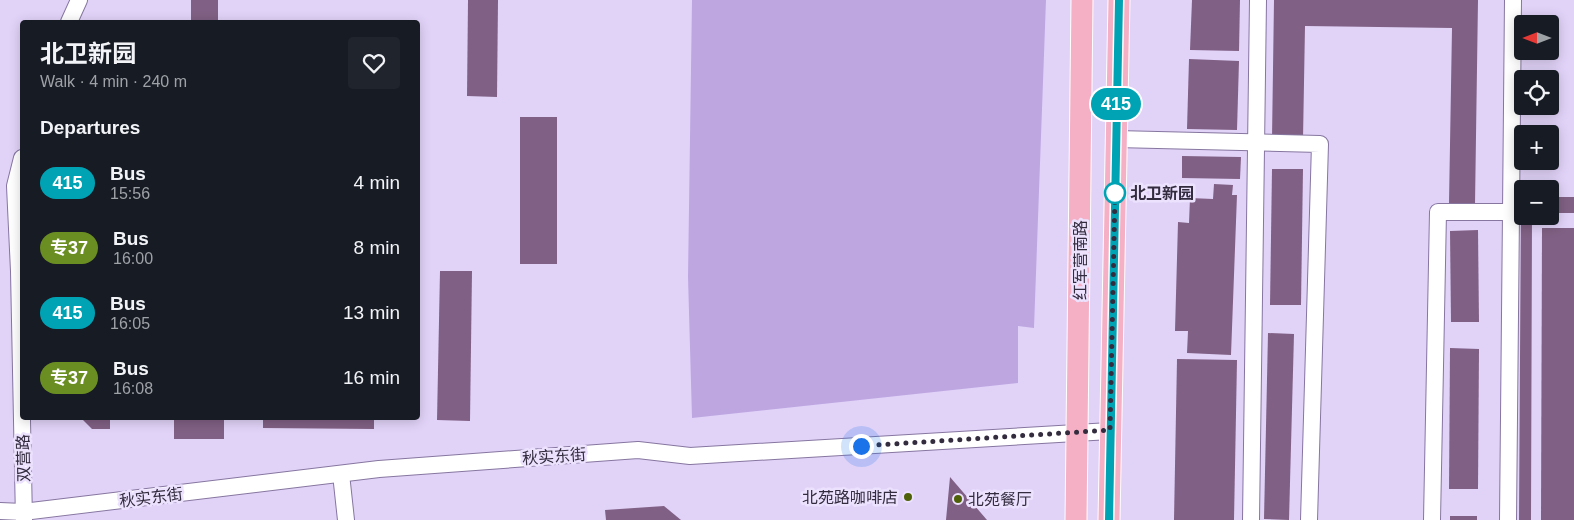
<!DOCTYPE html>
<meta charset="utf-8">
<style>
:root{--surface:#171b24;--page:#20242c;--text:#f1f3f6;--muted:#9ea1a6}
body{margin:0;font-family:Helvetica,"Noto Sans SC",sans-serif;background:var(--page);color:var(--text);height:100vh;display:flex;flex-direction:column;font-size:19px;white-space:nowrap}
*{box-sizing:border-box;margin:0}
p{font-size:16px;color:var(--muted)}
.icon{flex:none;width:28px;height:28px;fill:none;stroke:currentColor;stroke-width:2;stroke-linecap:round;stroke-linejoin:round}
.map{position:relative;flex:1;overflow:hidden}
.drawer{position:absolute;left:20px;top:20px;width:400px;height:400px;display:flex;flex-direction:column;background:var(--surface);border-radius:5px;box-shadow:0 2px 12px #0003}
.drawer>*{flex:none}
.badge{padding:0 10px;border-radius:16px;font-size:18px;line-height:32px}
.needle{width:32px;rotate:270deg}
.controls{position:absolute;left:1514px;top:15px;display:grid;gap:10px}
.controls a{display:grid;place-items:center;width:45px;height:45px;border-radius:5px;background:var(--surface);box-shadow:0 2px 12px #0003;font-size:25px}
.you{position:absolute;width:25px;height:25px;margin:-12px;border:4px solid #fff;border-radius:50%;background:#1a73e8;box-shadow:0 0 0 8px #1a73e833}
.map>.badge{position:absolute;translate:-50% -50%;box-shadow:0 0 0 2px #fff}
h2{padding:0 20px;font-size:19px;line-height:45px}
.round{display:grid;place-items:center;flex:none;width:52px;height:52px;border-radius:5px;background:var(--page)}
.summary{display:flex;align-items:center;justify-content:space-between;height:85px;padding:0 20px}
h1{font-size:24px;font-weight:700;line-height:38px}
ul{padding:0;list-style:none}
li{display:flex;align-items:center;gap:15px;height:65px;padding:0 20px}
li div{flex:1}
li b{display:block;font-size:19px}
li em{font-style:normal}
li .badge{min-width:55px;font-weight:700;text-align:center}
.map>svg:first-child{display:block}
.green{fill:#bea7e1}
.building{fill:#806084}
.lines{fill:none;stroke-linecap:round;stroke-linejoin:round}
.minor-casing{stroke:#8676a0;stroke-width:18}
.major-casing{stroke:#fff;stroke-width:23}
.minor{stroke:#fff;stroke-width:16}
.major{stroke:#f5b0c5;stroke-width:21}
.line-casing{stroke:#fff;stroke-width:11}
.line{stroke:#00a3b4;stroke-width:8}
.walk{stroke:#332c3e;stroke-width:5;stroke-dasharray:0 9}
.stop-dot{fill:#fff;stroke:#00a3b4;stroke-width:2.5}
.poi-dot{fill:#4e6108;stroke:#ece2fe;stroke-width:2}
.labels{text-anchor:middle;stroke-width:5;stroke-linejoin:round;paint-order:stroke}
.stop-label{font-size:16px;font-weight:bold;fill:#332c3e;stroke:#ece2fe;text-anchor:start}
.street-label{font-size:16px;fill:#332c3e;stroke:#ece2fe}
.poi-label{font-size:16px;fill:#332c3e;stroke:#ece2fe;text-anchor:end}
</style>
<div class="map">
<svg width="1574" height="520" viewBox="0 0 1574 520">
<rect width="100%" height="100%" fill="#e1d3f8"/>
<polygon class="green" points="692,0 1046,0 1034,328 1018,326 1018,383 692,418 688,277"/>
<g class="building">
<rect x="191" y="0" width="27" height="22"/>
<polygon points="468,0 498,0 497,97 467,96"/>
<polygon points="1192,0 1240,0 1239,51 1190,50"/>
<polygon points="1274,0 1478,0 1475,204 1449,203 1452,28 1305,26 1303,139 1272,138"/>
<polygon points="1189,59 1239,61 1237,130 1187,129"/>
<rect x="520" y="117" width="37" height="147"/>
<polygon points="1182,156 1241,157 1240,179 1182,178"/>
<polygon points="1272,169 1303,169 1301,305 1270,305"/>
<polygon points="1214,184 1233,185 1232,195 1237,195 1231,355 1187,353 1188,331 1175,331 1178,222 1189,223 1190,198 1213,199"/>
<polygon points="1521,197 1522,197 1522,216 1532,216 1531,520 1519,520"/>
<rect x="1550" y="197" width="24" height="16"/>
<polygon points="1542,228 1574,228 1574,520 1541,520"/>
<polygon points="1478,230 1479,322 1451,322 1450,231"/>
<polygon points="440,271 472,271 470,421 437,420"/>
<polygon points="1268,333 1294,334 1289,520 1264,519"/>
<polygon points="1450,348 1479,349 1478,489 1449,489"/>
<polygon points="1177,359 1237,360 1234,520 1174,520"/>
<polygon points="81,418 110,418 110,429 92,429"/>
<rect x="174" y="418" width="50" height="21"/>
<polygon points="263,418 374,418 374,429 263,428"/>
<polygon points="950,477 987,520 946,520"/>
<polygon points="664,506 681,520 606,520 605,510"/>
<rect x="1450" y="516" width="27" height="4"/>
</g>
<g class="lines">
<defs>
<g id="minor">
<polyline points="69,22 79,0"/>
<polyline points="1116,139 1320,144 1309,520"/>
<polyline points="22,158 15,186 19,271 24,520"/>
<polyline points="1511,212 1513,0"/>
<polyline points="341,474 346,520"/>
<polyline points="0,511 23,512 379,469 638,450 690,456 1110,431"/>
<polyline points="1251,520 1258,0"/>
<polyline points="1432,520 1438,212 1511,212 1508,520"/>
</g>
<g id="major">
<polyline points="1076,520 1082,0"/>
<polyline points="1109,520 1119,0"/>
</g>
</defs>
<use href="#minor" class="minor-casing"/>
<use href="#major" class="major-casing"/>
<use href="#minor" class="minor"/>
<use href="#major" class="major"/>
</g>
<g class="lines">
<defs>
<polyline id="line" points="1109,520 1119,0"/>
</defs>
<use href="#line" class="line-casing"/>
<use href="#line" class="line"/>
<polyline class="walk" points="861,446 1110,430 1115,193"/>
</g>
<circle class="stop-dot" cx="1115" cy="193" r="10"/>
<g class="poi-dot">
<circle cx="908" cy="497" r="5"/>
<circle cx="958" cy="499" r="5"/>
</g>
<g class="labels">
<g class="stop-label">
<text x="1130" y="199">北卫新园</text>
</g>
<g class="street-label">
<text transform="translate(1080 260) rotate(-90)" y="6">红军营南路</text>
<text transform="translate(554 456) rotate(-4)" y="6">秋实东街</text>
<text transform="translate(23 458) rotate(-91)" y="6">双营路</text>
<text transform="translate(151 497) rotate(-7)" y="6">秋实东街</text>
</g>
<g class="poi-label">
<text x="898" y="503">北苑路咖啡店</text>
<text x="968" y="505" text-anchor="start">北苑餐厅</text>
</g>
</g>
</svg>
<div class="controls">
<a><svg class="needle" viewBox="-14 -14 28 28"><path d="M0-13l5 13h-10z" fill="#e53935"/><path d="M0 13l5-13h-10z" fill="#9ea1a6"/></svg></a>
<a><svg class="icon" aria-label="locate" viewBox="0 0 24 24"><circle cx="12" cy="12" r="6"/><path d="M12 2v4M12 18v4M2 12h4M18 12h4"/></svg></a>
<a>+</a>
<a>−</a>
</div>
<div class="you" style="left:861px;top:446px"></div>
<b class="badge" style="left:1116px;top:104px;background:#00a3b4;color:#fff">415</b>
<section class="drawer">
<div class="summary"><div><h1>北卫新园</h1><p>Walk · 4 min · 240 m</p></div><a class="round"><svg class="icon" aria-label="heart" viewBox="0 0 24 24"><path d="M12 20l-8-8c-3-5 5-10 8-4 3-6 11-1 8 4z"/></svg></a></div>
<h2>Departures</h2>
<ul>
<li><span class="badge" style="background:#00a3b4;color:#fff">415</span><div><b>Bus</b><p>15:56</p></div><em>4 min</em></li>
<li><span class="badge" style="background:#6b8e23;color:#fff">专37</span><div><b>Bus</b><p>16:00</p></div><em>8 min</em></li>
<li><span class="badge" style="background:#00a3b4;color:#fff">415</span><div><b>Bus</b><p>16:05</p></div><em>13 min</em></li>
<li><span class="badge" style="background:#6b8e23;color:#fff">专37</span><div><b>Bus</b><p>16:08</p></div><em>16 min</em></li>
</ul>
</section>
</div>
